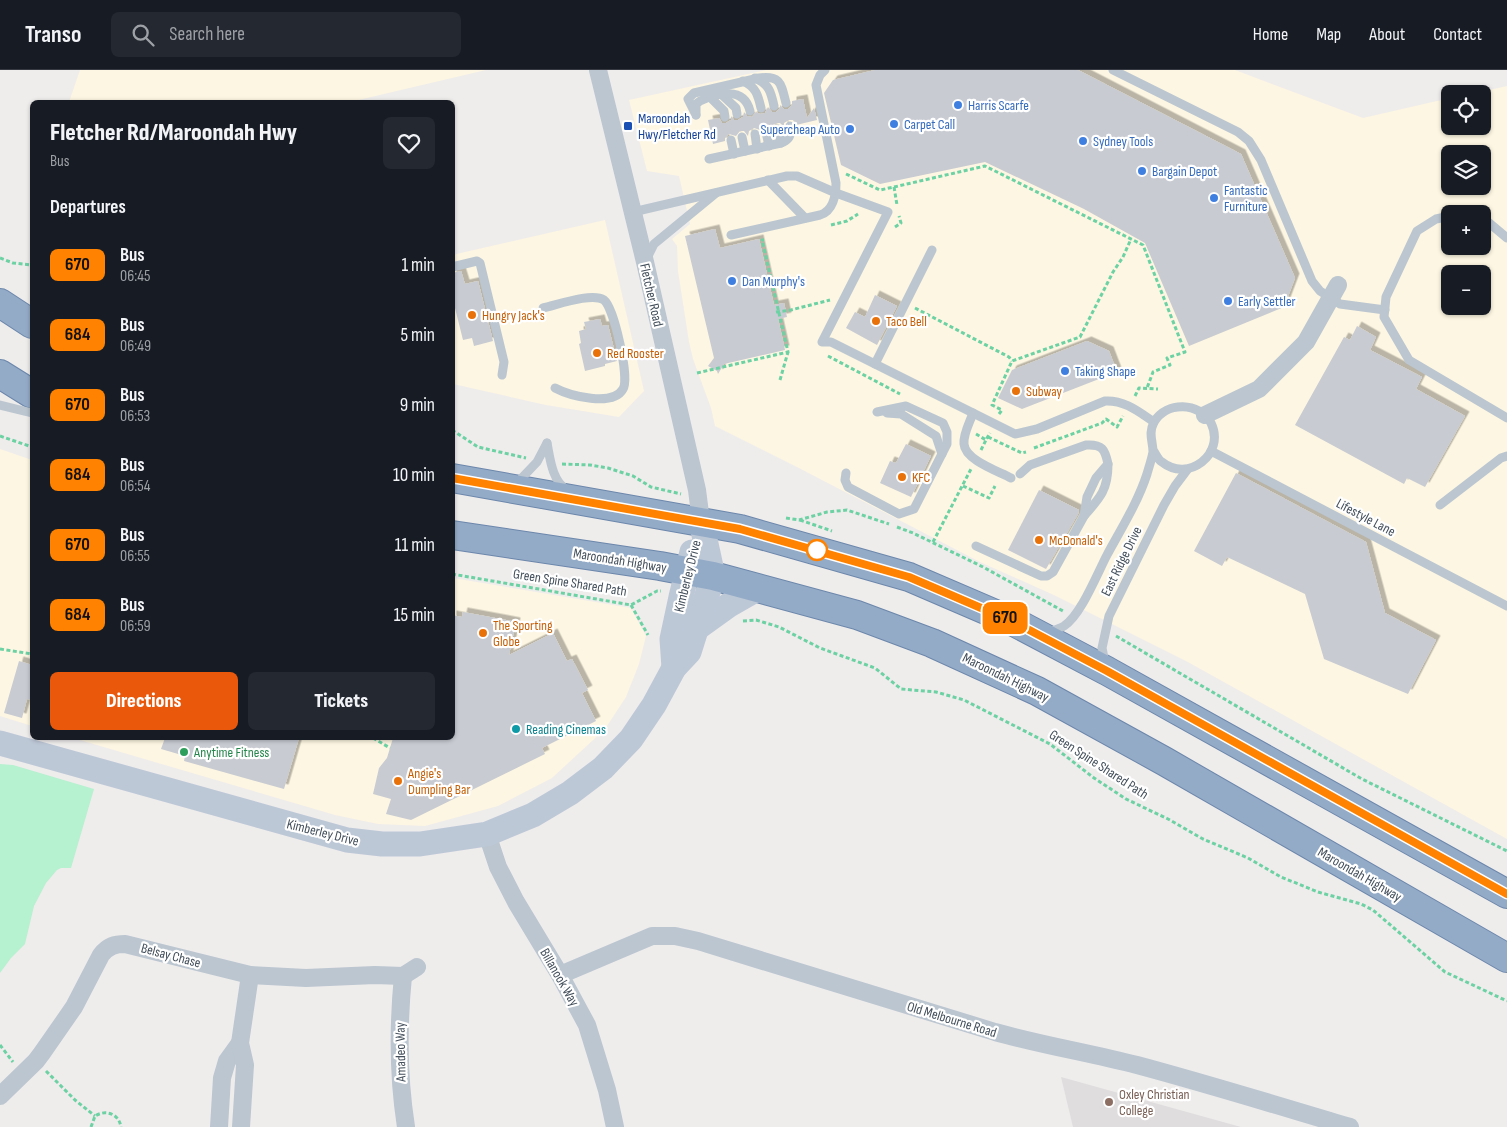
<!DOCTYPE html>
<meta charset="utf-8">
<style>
:root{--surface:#171b24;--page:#242831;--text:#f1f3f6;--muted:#9ea1a6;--line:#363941;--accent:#ea580c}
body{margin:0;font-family:"Sofia Sans Condensed",sans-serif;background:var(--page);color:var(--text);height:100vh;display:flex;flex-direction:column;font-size:19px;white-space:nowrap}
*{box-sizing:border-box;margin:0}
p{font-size:16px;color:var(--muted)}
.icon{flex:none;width:28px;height:28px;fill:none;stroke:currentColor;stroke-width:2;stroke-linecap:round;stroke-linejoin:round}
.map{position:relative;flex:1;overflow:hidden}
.sheet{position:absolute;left:30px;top:30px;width:425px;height:640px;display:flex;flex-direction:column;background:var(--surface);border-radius:8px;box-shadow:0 1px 4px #0004}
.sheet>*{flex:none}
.badge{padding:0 10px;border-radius:8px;font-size:18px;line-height:32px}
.buttons{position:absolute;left:1441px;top:15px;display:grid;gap:10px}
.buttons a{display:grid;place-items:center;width:50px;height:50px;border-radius:8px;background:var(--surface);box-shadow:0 1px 4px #0004;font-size:25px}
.map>.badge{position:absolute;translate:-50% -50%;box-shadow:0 0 0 2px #fff}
h2{padding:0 20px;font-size:19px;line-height:45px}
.round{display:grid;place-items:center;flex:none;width:52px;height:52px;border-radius:8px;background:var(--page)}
.headline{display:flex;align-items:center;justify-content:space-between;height:85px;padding:0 20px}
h1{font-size:24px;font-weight:800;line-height:38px}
.action{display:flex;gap:10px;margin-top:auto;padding:10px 20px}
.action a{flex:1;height:58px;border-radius:8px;background:var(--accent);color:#fff;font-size:20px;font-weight:800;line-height:58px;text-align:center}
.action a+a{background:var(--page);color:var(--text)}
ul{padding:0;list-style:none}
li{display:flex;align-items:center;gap:15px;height:70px;padding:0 20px}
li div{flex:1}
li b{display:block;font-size:19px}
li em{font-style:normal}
li .badge{min-width:55px;font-weight:700;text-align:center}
header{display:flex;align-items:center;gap:30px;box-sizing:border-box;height:70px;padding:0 25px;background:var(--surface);border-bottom:1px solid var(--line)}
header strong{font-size:24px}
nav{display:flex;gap:28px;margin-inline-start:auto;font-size:18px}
.search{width:350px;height:45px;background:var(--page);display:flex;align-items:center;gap:12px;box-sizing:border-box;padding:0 18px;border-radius:8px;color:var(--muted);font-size:19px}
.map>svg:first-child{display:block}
.commercial{fill:#fdf6e2;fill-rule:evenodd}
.education{fill:#e0ddde}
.green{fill:#b6f1d0}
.building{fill:#c8cbd2;filter:url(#shadow)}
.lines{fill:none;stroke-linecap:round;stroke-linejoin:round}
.trunk-casing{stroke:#6b87ab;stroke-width:30}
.path{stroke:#6cd2a4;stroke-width:3;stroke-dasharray:4 2.5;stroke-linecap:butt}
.service{stroke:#bbc6d0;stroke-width:9}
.minor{stroke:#bbc6d0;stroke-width:18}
.secondary{stroke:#bdc8d7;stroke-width:25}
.trunk{stroke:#94abc7;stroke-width:28}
.line-casing{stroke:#fff;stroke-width:11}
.line{stroke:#ff8200;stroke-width:8}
.shop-dot{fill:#3f7fe0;stroke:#fff;stroke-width:2}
.transit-dot{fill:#1a4fb4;stroke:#fff;stroke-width:2}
.food-dot{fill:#e8710a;stroke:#fff;stroke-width:2}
.stop-dot{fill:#fff;stroke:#ff8200;stroke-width:2.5}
.culture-dot{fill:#0f9aa8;stroke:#fff;stroke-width:2}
.leisure-dot{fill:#2e9e5b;stroke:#fff;stroke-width:2}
.education-dot{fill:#8d6e63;stroke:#fff;stroke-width:2}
.labels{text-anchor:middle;stroke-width:4.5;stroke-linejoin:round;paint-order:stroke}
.shop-label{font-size:14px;fill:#366cbe;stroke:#fff;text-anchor:start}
.transit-label{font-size:14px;fill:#164399;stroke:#fff;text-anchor:start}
.street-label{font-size:14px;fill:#434f5b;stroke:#fff}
.food-label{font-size:14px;fill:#c56008;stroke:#fff;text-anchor:start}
.culture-label{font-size:14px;fill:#0d838f;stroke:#fff;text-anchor:start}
.leisure-label{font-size:14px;fill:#27864d;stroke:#fff;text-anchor:start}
.education-label{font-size:14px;fill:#785e54;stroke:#fff;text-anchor:start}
</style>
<header>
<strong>Transo</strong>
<div class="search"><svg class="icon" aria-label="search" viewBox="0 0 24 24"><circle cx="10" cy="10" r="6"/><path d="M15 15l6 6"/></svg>Search here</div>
<nav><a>Home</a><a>Map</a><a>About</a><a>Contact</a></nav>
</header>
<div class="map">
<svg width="1507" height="1057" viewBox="0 0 1507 1057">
<defs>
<filter id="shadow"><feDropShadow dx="4.5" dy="-4.5" stdDeviation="0" flood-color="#0004"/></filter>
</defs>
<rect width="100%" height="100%" fill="#efecec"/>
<g class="commercial">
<polygon points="80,0 486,0 350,32 69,32"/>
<path d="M766 0H1235L1363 48 1450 28V56H1482V24H1471L1507 16V769L1186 591 1056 526 980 492 795 396 715 356 711 338 693 289 689 272 678 201 677 176 672 169 690 154 679 106 647 101 629 30ZM1450 84H1482V116H1450ZM1450 144H1482V176H1450ZM1450 204H1482V236H1450Z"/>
<polygon points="605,150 644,321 619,347 546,335 453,314 452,185"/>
<polygon points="0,379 32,390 32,656 0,646"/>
<polygon points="453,508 631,538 646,566 639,594 626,627 605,659 552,708 498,736 425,756 378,754 335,745 73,668 452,668"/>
</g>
<polygon class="education" points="1061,1007 1241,1057 1073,1057"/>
<polygon class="green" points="0,694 13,695 94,719 71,798 61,798 57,800 46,813 34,836 25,874 11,888 0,903"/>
<g class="building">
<polygon points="875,0 1078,0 1241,84 1295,208 1284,237 1189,276 1145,173 1084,139 985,92 880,114 841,95 824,23 833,10"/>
<polygon points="803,29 807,48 814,38 817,50 796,55 793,50 789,50 784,53 784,57 780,53 777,53 773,55 772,60 767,56 762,57 760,60 754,58 749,61 748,66 744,61 740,61 736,66 729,64 725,68 725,71 713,74 708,50 719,48 722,53 726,53 731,50 731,46 734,50 738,50 743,47 744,42 747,46 752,47 756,42 760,44 765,43 768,37 772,42 776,42 780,38 780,35 784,39 788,39 792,35 792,31"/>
<polygon points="715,159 720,178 759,169 774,235 784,233 787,247 778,249 785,280 724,294 718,304 717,301 708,296 714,288 685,166"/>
<polygon points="461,201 465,214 478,211 493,271 474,276 472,268 463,270 452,226 452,203"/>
<polygon points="875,225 897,236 877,275 846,258 855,242 865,247"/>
<polygon points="600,249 602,256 608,255 617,291 605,294 605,296 585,301 579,274 581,273 579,261 586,259 584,252"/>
<polygon points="1357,256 1376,267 1370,280 1422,307 1416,319 1465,346 1425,417 1407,408 1404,414 1295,355 1344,267 1350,270"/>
<polygon points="1087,271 1109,281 1117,302 1022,339 998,328 1012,300"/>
<polygon points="906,374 931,386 911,427 880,413 890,391 896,393"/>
<polygon points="1236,403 1366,472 1385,543 1436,570 1408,624 1324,589 1305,524 1227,487 1222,496 1194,481"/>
<polygon points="1039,420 1079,440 1078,444 1046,499 1008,480"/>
<polygon points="463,542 516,552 509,585 553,563 567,591 572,589 588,620 582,623 596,651 542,678 545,684 411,750 386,744 391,729 373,724 379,698 387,688 393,668 452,668 452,545 462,547"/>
<polygon points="19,591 32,595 32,630 27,629 22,648 4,643"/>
<polygon points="165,668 299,668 284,719 184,691 185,686 161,679"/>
</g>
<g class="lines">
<defs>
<g id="trunk">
<polyline points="0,233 32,254"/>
<polyline points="0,304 32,324"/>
<polyline points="452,408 740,459 909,507 1016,553 1107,601 1507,824"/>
<polyline points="452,465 660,496 713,506 857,545 932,573 1037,621 1164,691 1507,888"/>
</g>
</defs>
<use href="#trunk" class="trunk-casing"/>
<g class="path">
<polyline points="846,104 880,120 894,117 897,135"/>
<polyline points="894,117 985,96 1143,175 1185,282 1167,288 1170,295 1153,302 1147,318"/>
<polyline points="831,155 847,151 858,144"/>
<polyline points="895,157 901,153 899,146"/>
<polyline points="0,188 13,193 32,195"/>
<polyline points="915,238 1009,287 1012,291"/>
<polyline points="776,242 791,240 830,230"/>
<polyline points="828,286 900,324"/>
<polyline points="697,303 788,282 762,170 764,170"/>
<polyline points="780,310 788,282"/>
<polyline points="1135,326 1139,318 1158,319"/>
<polyline points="999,344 1002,340 992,335 1012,291 1080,267 1113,202 1123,187 1131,169"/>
<polyline points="452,360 478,377 526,388"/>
<polyline points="976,364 986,370 990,363"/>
<polyline points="0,366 32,377"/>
<polyline points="988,367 1022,383 1026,382"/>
<polyline points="1034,378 1102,353 1106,349 1117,357 1123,346"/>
<polyline points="981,380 986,370"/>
<polyline points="562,394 590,395 608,398 633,406 651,417 681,424"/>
<polyline points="963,416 989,428 995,416"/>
<polyline points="786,448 799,450 827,442 847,440 889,454"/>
<polyline points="800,450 832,461"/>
<polyline points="897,457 913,463 983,497 1063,541"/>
<polyline points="933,472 971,399"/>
<polyline points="452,504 631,535 657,521 661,521"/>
<polyline points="631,535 648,565"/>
<polyline points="743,551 756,550 779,557 820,578 875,598 901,619 936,622 964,630 1050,674 1094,708 1126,729 1168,749 1203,769 1248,788 1281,807 1318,822 1361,834 1373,840 1445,902 1507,931"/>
<polyline points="1116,566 1362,709 1507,781"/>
<polyline points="0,579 32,584"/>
<polyline points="373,668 390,678"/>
<polyline points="0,975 13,992"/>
<polyline points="46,1001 75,1030 95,1046"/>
<path d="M91 1057 95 1046C106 1039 119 1044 121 1057"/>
</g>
<g class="service">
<polyline points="1113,0 1238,62 1249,71 1261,90 1312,211 1320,221 1340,234 1385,240"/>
<path d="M755 8C769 14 771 22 774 36"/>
<path d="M743 11C756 17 758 25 761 38"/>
<polyline points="721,24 736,38 737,44"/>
<polyline points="710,27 724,41 725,47"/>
<path d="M696 45 688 29 694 23 759 8C781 5 781 14 786 33"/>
<path d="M696 45V34L700 31C717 23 744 16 750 41"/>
<polyline points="778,59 781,73"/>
<polyline points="766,62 769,76"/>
<polyline points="755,64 757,79"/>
<polyline points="742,67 745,81"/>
<polyline points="731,70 734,84"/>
<path d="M709 89 781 73C789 70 792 65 790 56"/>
<polyline points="768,110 805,148"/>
<path d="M633 142 787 106H797L836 123 888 142 822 272H831L1015 364 1037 359 1105 331C1125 330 1139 342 1154 352"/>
<polyline points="1450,146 1436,149 1417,161 1386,227 1384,247 1409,290 1507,348"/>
<polyline points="1482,147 1507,168"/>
<path d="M731 165 820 145C833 141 836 125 836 113L816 15 820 5 825 0"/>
<polyline points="646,190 654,174 716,123"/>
<polyline points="452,197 477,191 480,193 504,292 502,305"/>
<path d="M543 238C557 235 592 222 604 230 614 238 630 308 623 319 613 337 570 326 555 318"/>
<polyline points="875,294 932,180"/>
<polyline points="0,335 32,343"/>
<polyline points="887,343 901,344 936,366 942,384"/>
<path d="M973 343C970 352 963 364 964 374 965 390 998 401 1011 408"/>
<path d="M547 373C550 388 552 411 567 420"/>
<polyline points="1211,381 1507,536"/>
<polyline points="846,403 845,410 848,417 899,444 914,439 947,374 947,362 943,353 906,336 877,342"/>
<polyline points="516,414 537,392 547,373"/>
<polyline points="1440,435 1501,388 1507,386"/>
<path d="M1084 446C1101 427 1108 419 1108 394"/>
<path d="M976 476 1041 506H1047L1053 502 1084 446 1087 427 1096 408 1108 394C1105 379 1102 374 1086 375L1030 395 1020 404"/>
<path d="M1046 563C1051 561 1059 559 1064 556 1081 545 1097 504 1107 485 1121 459 1138 432 1147 404 1149 397 1152 388 1153 382 1153 371 1148 364 1154 352 1167 331 1199 332 1211 353 1226 384 1188 413 1162 392 1158 390 1156 384 1153 380"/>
<polyline points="1105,593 1102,578 1109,546 1164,435 1175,416 1187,400"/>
</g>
<g class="minor">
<polyline points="598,0 645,192 697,420 701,451"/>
<polyline points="1205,345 1259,319 1306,272 1338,215"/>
<polyline points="487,764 498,797 516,832 560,905 587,955 607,1020 615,1057"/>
<path d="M560 905 652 866H675L698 871 995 962C1042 975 1090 983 1137 995 1208 1014 1279 1036 1350 1057"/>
<path d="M403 906C398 957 398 1006 406 1057"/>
<path d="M0 1026 36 991 42 983 74 937 101 885C108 876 115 874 125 874L250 905 306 908 375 905 403 906 417 897"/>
<polyline points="219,1057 222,1008 227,991 240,973"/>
<polyline points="241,1057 245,995 240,973 250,905"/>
</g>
<g class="secondary">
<polyline points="697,558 729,535 759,518"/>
<polyline points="674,598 672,569 681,527 692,482"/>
<polyline points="0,673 347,770 382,774 420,774 487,764 533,745 570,723 603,698 631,669 654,635 674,598 689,582 713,506 701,451"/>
</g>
<use href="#trunk" class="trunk"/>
</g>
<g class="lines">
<defs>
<polyline id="line" points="452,408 740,459 909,507 1016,553 1107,601 1507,824"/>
</defs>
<use href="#line" class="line-casing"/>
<use href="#line" class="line"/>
</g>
<g class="shop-dot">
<circle cx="958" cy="35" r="5"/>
<circle cx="894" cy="54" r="5"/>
<circle cx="850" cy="59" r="5"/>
<circle cx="1083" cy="71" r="5"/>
<circle cx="1142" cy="101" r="5"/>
<circle cx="1214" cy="128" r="5"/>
<circle cx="732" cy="211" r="5"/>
<circle cx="1228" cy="231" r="5"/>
<circle cx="1065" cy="301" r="5"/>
</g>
<rect class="transit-dot" x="623" y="51" width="10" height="10" rx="2.5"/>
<g class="food-dot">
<circle cx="472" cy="245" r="5"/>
<circle cx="876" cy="251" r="5"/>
<circle cx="597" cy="283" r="5"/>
<circle cx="1016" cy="321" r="5"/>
<circle cx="902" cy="407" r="5"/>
<circle cx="1039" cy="470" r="5"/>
<circle cx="483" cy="563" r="5"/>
<circle cx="398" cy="711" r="5"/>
</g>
<circle class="stop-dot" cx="817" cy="480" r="10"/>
<circle class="culture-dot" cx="516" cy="659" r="5"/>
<circle class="leisure-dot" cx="184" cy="682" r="5"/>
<circle class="education-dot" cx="1109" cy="1032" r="5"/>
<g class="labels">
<g class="shop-label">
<text x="968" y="40">Harris Scarfe</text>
<text x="904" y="59">Carpet Call</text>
<text x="840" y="64" text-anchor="end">Supercheap Auto</text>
<text x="1093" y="76">Sydney Tools</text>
<text x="1152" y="106">Bargain Depot</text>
<text x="1224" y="125">Fantastic<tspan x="1224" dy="16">Furniture</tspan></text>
<text x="742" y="216">Dan Murphy's</text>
<text x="1238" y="236">Early Settler</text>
<text x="1075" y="306">Taking Shape</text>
</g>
<g class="transit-label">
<text x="638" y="53">Maroondah<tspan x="638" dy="16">Hwy/Fletcher Rd</tspan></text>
</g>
<g class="street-label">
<text transform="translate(652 225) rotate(77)" y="5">Fletcher Road</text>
<text transform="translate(1366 447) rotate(28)" y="5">Lifestyle Lane</text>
<text transform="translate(620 490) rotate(9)" y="5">Maroondah Highway</text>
<text transform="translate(1121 491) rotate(-64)" y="5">East Ridge Drive</text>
<text transform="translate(687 506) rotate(-76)" y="5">Kimberley Drive</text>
<text transform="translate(570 512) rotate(9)" y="5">Green Spine Shared Path</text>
<text transform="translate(1006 607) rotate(26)" y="5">Maroondah Highway</text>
<text transform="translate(1099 694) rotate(33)" y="5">Green Spine Shared Path</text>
<text transform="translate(323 762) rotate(14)" y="5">Kimberley Drive</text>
<text transform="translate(1360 804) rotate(30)" y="5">Maroondah Highway</text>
<text transform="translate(171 885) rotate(15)" y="5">Belsay Chase</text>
<text transform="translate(560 907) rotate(60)" y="5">Billanook Way</text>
<text transform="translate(952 949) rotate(17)" y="5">Old Melbourne Road</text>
<text transform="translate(400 982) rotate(-91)" y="5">Amadeo Way</text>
</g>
<g class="food-label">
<text x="482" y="250">Hungry Jack's</text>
<text x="886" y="256">Taco Bell</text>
<text x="607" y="288">Red Rooster</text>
<text x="1026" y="326">Subway</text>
<text x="912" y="412">KFC</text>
<text x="1049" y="475">McDonald's</text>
<text x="493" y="560">The Sporting<tspan x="493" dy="16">Globe</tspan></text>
<text x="408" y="708">Angie's<tspan x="408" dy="16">Dumpling Bar</tspan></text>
</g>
<g class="culture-label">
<text x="526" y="664">Reading Cinemas</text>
</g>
<g class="leisure-label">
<text x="194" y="687">Anytime Fitness</text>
</g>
<g class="education-label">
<text x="1119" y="1029">Oxley Christian<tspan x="1119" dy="16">College</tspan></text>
</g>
</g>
</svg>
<div class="buttons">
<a><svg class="icon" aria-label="locate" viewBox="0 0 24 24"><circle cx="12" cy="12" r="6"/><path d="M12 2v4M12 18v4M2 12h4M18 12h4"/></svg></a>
<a><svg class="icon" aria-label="layers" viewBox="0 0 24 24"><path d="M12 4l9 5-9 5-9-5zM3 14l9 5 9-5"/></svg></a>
<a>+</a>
<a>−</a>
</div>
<b class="badge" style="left:1005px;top:548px;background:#ff8200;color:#111">670</b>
<section class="sheet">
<div class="headline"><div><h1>Fletcher Rd/Maroondah Hwy</h1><p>Bus</p></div><a class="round"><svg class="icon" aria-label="heart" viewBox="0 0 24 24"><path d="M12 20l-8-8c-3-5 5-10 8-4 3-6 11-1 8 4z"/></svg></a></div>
<h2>Departures</h2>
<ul>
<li><span class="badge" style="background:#ff8200;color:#111">670</span><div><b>Bus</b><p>06:45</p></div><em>1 min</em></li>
<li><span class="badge" style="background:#ff8200;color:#111">684</span><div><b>Bus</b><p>06:49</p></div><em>5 min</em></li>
<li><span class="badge" style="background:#ff8200;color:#111">670</span><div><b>Bus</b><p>06:53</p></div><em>9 min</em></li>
<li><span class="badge" style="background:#ff8200;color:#111">684</span><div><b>Bus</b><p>06:54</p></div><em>10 min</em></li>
<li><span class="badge" style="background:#ff8200;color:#111">670</span><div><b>Bus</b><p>06:55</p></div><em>11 min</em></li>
<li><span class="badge" style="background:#ff8200;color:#111">684</span><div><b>Bus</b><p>06:59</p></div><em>15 min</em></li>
</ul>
<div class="action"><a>Directions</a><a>Tickets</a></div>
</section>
</div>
